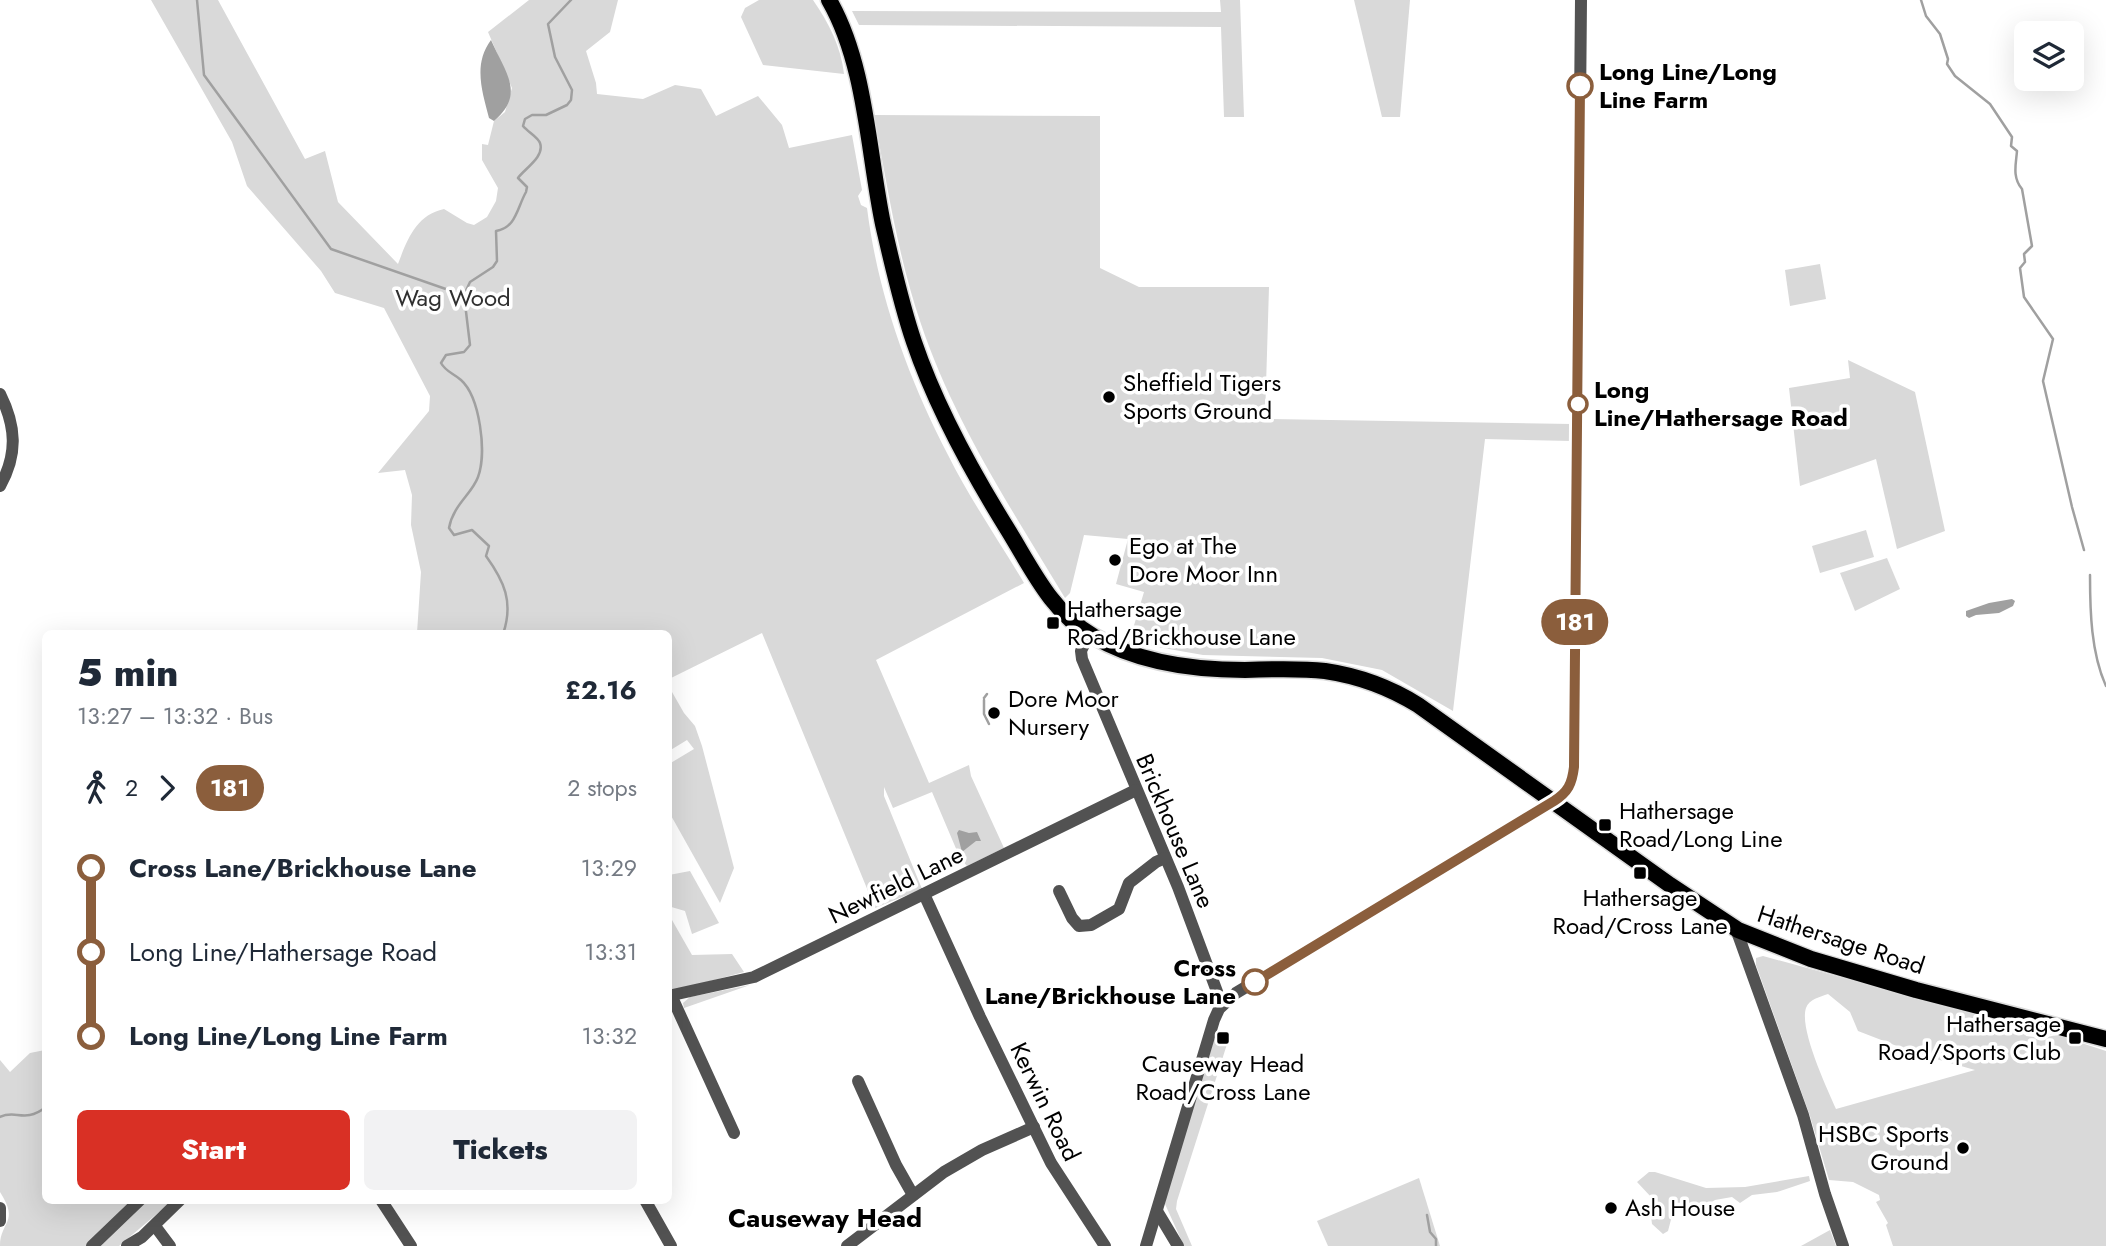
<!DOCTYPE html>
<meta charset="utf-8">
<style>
:root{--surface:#fff;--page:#f2f2f3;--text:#1f2937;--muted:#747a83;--accent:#d93025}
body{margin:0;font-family:Jost,sans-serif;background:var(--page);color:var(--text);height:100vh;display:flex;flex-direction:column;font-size:26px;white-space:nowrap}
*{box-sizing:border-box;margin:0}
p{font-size:23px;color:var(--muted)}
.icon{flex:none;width:38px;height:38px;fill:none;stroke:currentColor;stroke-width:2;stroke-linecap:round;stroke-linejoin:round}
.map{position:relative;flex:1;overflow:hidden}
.sheet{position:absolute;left:42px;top:630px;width:630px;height:574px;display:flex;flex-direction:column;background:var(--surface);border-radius:10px;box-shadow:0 7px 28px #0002}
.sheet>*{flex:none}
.badge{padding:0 14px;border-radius:23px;font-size:24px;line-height:46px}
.tools{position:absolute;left:2014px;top:21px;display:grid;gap:14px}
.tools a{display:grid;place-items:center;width:70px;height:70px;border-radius:10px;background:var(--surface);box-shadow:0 7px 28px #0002;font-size:35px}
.map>.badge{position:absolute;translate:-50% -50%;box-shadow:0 0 0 4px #fff}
.legs{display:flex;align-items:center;gap:10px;height:77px;padding:0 35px;font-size:23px}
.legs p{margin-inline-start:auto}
.overview{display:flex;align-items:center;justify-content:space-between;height:119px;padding:0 35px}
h1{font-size:38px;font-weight:800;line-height:52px}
.cta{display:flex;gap:14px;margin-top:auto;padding:14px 35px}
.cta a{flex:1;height:80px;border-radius:10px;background:var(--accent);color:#fff;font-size:28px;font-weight:800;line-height:80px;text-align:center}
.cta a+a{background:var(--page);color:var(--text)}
ul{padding:0 35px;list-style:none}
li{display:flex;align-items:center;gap:24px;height:84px;font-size:26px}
li i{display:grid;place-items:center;width:10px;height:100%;margin:0 9px;background:currentColor}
li i::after{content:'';width:18px;height:18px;margin:-9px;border:5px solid;border-radius:50%;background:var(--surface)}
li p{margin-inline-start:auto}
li:first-child i{background:linear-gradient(#0000 50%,currentColor 0)}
li:last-child i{background:linear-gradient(currentColor 50%,#0000 0)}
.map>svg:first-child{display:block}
.green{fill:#d9d9d9;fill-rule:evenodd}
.water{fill:#a0a0a0}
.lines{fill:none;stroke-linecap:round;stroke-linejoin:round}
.stream{stroke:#a0a0a0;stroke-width:2.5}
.major-casing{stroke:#dbdbdb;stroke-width:19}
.minor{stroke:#525252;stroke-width:12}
.major{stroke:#000;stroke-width:16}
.line-1-casing{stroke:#fff;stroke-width:16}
.line-1{stroke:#8b5e3c;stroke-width:10}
.stop-1-dot{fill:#fff;stroke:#8b5e3c;stroke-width:3.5}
.poi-dot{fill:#000;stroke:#fff;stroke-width:2.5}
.labels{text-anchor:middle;stroke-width:7;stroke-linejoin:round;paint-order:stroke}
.stop-label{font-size:24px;font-weight:bold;fill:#000;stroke:#fff;text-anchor:start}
.park-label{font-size:24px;fill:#303030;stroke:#fff}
.poi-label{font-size:24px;fill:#000;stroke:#fff;text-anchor:start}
.street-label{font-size:24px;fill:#000;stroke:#fff}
.neighbourhood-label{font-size:26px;font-weight:bold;fill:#000;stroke:#fff}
</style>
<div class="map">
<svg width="2106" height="1246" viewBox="0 0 2106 1246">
<rect width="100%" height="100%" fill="#fff"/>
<g class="green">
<path d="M151 0H218L305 159 325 151 338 202 398 264C407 240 416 215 444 209L467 223 474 225 487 217 496 201 498 188 482 160V144L488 145 494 121 505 112 512 88 488 32 529 0H618L610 32 586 51 596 83 597 94 643 99 675 85 701 89 716 116 758 96 782 125 789 148 852 135 862 190 858 196 861 205 867 208C878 295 908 378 948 455 970 499 999 541 1024 583L876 660 929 783 969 765 971 776 1004 848 967 866 960 858 932 792 893 808 884 787V796L922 889 875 908 762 633 669 679 668 634 417 633 421 572 411 525 412 495 405 470 378 473 429 411 430 396 384 308 335 293 321 271 247 186 232 142Z"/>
<path d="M759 0H813C829 23 841 47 844 74L763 65 741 17 745 8Z"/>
<polygon points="1220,0 1240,0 1244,117 1224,117 1221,27 859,25 852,11 1221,12"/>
<polygon points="1354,0 1410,0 1400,117 1382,117"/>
<path d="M874 115 1100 116V268L1139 287H1269L1265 419 1572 424V441L1485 439 1453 711 1382 670 1322 658 1203 655 1129 642 1144 592 1116 584 1128 539 1084 535 1070 593 1065 598C1012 510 954 422 921 324 898 257 887 185 874 115Z"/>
<polygon points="1820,264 1826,299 1790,306 1785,270"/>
<polygon points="1848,360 1915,392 1945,531 1897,549 1876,459 1800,486 1789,388 1850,378"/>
<polygon points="1866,530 1874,557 1820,573 1812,546"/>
<polygon points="1887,558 1900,589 1855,611 1840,573"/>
<polygon points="668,685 684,713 695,726 702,746 734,868 720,903 669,812 669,764 694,749 687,740 669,751"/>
<polygon points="690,871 719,923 692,934 685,911 668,906 669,875"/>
<polygon points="668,913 692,955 732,954 744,972 669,992"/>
<path d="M1763 956 2022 1027 2026 1036 2042 1038 2057 1035 2106 1051V1246H1893L1886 1225 1888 1223 1876 1202 1880 1200 1879 1195 1853 1182 1829 1180 1810 1116 1756 965V958ZM1828 994 1850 1012 1858 1031 1915 1053 1975 1070 1836 1109C1827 1088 1799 1029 1806 1008 1809 999 1820 997 1828 994Z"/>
<polygon points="750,985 684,1008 683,1003 690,997"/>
<polygon points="1215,1037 1228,1041 1177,1201 1176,1209 1192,1246 1184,1246 1165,1204 1166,1195"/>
<path d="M45 1050 46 1200 172 1201 119 1246H0C0 1221 20 1223 0 1192V1060L10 1072 30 1053Z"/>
<polygon points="1649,1172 1655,1172 1706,1188 1745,1187 1809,1176 1810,1181 1777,1192 1752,1195 1740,1203 1732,1197 1715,1200 1699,1210 1681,1202 1674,1208 1668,1231 1663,1234 1652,1224 1651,1216 1655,1209 1652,1198 1637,1182"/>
<polygon points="1419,1178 1440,1246 1328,1246 1317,1221"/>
<polygon points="1830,1230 1836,1246 1801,1246"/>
</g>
<g class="water">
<path d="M491 40C505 72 526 94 494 121L489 118C482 91 473 64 491 40Z"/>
<polygon points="2012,599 2015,601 2013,606 1999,613 1976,615 1969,618 1966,616 1966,611 1989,603"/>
<polygon points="959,830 969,833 977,832 981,841 976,841 962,852 957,833"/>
</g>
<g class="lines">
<g class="stream">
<polyline points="197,0 204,75 331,249 463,295"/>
<path d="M1921 0 1926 16 1940 34 1948 59 1947 64 1955 76 1990 104 2012 137 2011 146 2017 151C2016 164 2012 177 2022 189L2032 246 2024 254 2025 262 2020 268 2024 297 2053 339 2043 381 2072 507 2084 550"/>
<path d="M2090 575C2090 611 2091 653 2106 686"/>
<path d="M503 634C514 602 504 581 486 556L489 546 472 530 454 535 449 528C453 505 472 494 478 477 487 453 480 397 461 380 453 373 446 372 441 363L446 355 464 352 470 345 464 295 470 282 493 267 497 261 496 231C516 228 517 208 526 192L527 187 518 178C524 169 545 157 540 143 538 137 528 132 523 126L525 119 532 115H546L567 105 571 100 572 90 555 57 548 24 571 0"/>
<polyline points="984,698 987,694"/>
<polyline points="984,700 984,714 989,724"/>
<path d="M0 1117C16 1109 24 1124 46 1107"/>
<polyline points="1427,1215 1430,1232 1436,1239 1436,1246"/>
</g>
<defs>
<path id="major" d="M829 0C866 64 868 152 883 224 892 263 901 304 914 342 936 407 972 472 1008 530 1032 569 1052 613 1093 636 1138 663 1194 670 1245 670 1272 669 1299 668 1325 671 1359 676 1389 687 1418 705L1670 885 1738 930 1811 959 1916 990 2106 1039"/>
</defs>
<use href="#major" class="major-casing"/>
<g class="minor">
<path d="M0 394C16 426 18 454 0 486"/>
<polyline points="1089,634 1081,651 1082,659 1178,887 1222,1005"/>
<polyline points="1059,891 1072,918 1079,926 1091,925 1119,909 1129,883 1156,862 1165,858"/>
<polyline points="924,894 980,1017 1051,1163 1105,1246"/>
<polyline points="1736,929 1803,1115 1825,1194 1843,1246"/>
<polyline points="671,995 734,1133"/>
<polyline points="668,996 754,977 1136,790"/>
<polyline points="858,1081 896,1165 913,1195"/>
<polyline points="381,1200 411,1246"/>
<polyline points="645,1200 671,1246"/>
<polyline points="0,1208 0,1221"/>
<polyline points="1157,1211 1178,1246"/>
<polyline points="155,1226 170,1246"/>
<polyline points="92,1246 140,1200"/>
<polyline points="127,1246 142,1237 180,1200"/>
<polyline points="847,1246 944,1172 982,1150 1034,1127"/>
<path d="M1146 1246 1214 1020 1219 1009 1236 993 1554 801C1568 792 1572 784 1574 767L1581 0"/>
</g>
<use href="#major" class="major"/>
</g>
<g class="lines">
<defs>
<path id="line-1" d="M1255 982 1554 801C1568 792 1572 784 1574 767L1580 86"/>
</defs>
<use href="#line-1" class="line-1-casing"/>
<use href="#line-1" class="line-1"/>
</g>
<g class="stop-1-dot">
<circle cx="1580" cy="86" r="12"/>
<circle cx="1578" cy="404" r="9"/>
<circle cx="1255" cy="982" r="12"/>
</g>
<g class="poi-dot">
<circle cx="1109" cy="397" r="7"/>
<circle cx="1115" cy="560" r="7"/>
<rect x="1046" y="616" width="14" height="14" rx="3.5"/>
<circle cx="994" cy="713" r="7"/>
<rect x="1598" y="818" width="14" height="14" rx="3.5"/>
<rect x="1633" y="866" width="14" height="14" rx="3.5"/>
<rect x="1216" y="1031" width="14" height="14" rx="3.5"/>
<rect x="2068" y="1031" width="14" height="14" rx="3.5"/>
<circle cx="1963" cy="1148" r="7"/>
<circle cx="1611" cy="1208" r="7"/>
</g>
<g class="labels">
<g class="stop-label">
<text x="1599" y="80">Long Line/Long<tspan x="1599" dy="28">Line Farm</tspan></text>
<text x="1594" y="398">Long<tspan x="1594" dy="28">Line/Hathersage Road</tspan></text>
<text x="1236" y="976" text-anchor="end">Cross<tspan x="1236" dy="28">Lane/Brickhouse Lane</tspan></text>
</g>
<g class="park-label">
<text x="453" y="306">Wag Wood</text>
</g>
<g class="poi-label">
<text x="1123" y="391">Sheffield Tigers<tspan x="1123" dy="28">Sports Ground</tspan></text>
<text x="1129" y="554">Ego at The<tspan x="1129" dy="28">Dore Moor Inn</tspan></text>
<text x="1067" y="617">Hathersage<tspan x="1067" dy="28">Road/Brickhouse Lane</tspan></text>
<text x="1008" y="707">Dore Moor<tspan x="1008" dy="28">Nursery</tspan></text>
<text x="1619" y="819">Hathersage<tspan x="1619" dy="28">Road/Long Line</tspan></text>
<text x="1640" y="906" text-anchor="middle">Hathersage<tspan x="1640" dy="28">Road/Cross Lane</tspan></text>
<text x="2061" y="1032" text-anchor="end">Hathersage<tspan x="2061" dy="28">Road/Sports Club</tspan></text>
<text x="1223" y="1072" text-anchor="middle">Causeway Head<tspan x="1223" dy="28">Road/Cross Lane</tspan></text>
<text x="1949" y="1142" text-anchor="end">HSBC Sports<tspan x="1949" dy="28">Ground</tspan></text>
<text x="1625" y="1216">Ash House</text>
</g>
<g class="street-label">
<text transform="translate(1175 831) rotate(67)" y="8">Brickhouse Lane</text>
<text transform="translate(896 885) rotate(-26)" y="8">Newfield Lane</text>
<text transform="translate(1841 940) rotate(18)" y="8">Hathersage Road</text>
<text transform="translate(1045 1102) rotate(64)" y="8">Kerwin Road</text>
</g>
<g class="neighbourhood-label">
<text x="825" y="1227">Causeway Head</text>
</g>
</g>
</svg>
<div class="tools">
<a><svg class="icon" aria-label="layers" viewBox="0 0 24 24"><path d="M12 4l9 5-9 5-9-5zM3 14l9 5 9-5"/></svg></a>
</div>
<b class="badge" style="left:1575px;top:622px;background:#8b5e3c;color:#fff">181</b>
<section class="sheet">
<div class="overview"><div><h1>5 min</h1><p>13:27 – 13:32 · Bus</p></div><b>£2.16</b></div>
<div class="legs"><svg class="icon" aria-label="walk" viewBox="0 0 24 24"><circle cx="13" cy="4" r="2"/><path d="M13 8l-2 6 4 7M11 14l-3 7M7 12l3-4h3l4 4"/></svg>2<svg class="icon" aria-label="forward" viewBox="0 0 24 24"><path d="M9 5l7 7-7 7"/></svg><b class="badge" style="background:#8b5e3c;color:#fff">181</b><p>2 stops</p></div>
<ul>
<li><i style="color:#8b5e3c"></i><b>Cross Lane/Brickhouse Lane</b><p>13:29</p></li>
<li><i style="color:#8b5e3c"></i><span>Long Line/Hathersage Road</span><p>13:31</p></li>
<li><i style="color:#8b5e3c"></i><b>Long Line/Long Line Farm</b><p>13:32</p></li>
</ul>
<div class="cta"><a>Start</a><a>Tickets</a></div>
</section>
</div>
